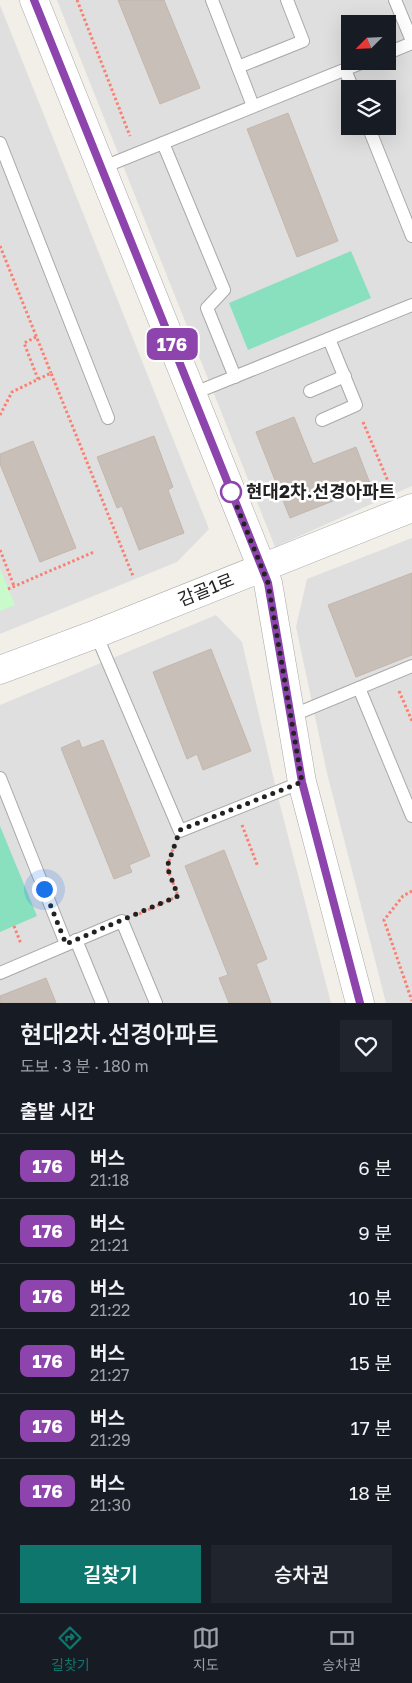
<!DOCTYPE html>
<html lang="ko">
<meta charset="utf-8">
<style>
:root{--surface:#171b24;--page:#20242c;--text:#f1f3f6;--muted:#9ea1a6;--line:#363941;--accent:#0f766e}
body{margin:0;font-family:"Golos Text","Noto Sans KR",sans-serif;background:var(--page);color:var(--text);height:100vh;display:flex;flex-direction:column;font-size:19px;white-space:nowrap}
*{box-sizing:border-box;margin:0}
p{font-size:16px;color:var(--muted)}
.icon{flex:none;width:28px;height:28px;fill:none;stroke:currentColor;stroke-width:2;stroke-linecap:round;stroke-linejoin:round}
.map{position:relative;height:1003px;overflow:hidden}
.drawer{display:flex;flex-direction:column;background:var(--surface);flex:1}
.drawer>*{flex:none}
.badge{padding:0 10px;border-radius:8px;font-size:18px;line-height:32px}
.needle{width:32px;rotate:246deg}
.tools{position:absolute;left:341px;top:15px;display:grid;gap:10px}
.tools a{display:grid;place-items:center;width:55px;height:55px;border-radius:0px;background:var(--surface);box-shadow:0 5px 20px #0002;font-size:25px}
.you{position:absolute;width:25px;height:25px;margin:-12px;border:4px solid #fff;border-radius:50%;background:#1a73e8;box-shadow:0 0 0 8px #1a73e833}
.map>.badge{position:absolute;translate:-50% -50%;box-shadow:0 0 0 2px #fff}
h2{padding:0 20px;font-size:19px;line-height:45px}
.round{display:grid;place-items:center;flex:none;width:52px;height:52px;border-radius:0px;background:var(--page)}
.headline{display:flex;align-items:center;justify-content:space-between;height:85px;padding:0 20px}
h1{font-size:24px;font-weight:600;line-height:38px}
.cta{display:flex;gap:10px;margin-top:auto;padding:10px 20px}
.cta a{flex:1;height:58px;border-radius:0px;background:var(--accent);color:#fff;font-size:20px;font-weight:600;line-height:58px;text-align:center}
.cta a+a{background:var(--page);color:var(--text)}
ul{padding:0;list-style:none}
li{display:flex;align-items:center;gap:15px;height:65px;padding:0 20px;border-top:1px solid var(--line)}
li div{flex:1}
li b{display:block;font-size:19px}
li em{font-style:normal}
li .badge{min-width:55px;font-weight:700;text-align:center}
.menu{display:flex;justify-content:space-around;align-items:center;height:70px;border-top:1px solid var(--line);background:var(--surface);font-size:14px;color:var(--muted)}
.menu a{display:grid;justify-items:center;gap:2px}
.menu .active{color:var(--accent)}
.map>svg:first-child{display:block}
.residential{fill:#e0dfdf;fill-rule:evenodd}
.park{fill:#c8facc}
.pitch{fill:#88e0be}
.building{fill:#c7bfb8;stroke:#c4b6ab}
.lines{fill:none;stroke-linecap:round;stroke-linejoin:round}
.service-casing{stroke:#a9a9a9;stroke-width:14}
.tertiary-casing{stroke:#a9a9a9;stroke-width:29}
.path{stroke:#fa8072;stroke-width:3;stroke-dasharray:2.5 2.5;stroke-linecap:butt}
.service{stroke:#fff;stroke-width:12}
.tertiary{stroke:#fff;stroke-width:28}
.line-casing{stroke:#fff;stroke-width:11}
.line{stroke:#8e44ad;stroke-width:8}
.walk{stroke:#222;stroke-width:5;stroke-dasharray:0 9}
.stop-dot{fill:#fff;stroke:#8e44ad;stroke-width:2.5}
.labels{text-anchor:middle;stroke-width:5;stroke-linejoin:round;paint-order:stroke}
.stop-label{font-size:18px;font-weight:bold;fill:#222;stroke:#fff;text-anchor:start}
.street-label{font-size:18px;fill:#222;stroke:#fff}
</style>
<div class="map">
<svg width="412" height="1003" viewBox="0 0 412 1003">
<rect width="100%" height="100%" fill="#f2efe9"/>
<g class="residential">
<path d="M57 0H412V486L275 547ZM350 24H388V61H350ZM350 89H388V126H350Z"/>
<polygon points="0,5 209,529 177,562 0,634"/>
<polygon points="412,538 412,1003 386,1003 327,773 296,627 307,579"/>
<polygon points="216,615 242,642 278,797 331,1003 0,1003 0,705"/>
</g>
<polygon class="park" points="0,569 15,605 0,611"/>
<g class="pitch">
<polygon points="351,251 371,298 248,350 229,303"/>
<polygon points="0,826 37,916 0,932"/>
</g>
<g class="building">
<polygon points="118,0 164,0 200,88 160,104"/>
<polygon points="288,113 338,241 297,257 247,129"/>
<polygon points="294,417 313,464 356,447 371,486 290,518 256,432"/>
<polygon points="154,436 173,487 168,490 184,533 139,550 122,506 117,508 97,457"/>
<polygon points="33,441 76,548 40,562 0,464 0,454"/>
<polygon points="412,573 412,655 356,677 328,605"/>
<polygon points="211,649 251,751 203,770 197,754 187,759 153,672"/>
<polygon points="79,740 82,748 103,740 150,856 129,865 132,872 114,879 61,748"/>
<polygon points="224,850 267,959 256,964 271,1003 229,1003 219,978 228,975 185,866"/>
<polygon points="46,978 56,1003 0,1003 0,996"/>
</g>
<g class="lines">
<defs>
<g id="service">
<polyline points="212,0 253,106"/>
<polyline points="395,0 412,41"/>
<polyline points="388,53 412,43"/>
<polyline points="238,67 303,41 287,0"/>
<polyline points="345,70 353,89"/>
<polyline points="368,126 412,236"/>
<polyline points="0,143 108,418"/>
<polyline points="163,143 224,290 207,308 235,377"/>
<polyline points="101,168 366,61"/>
<polyline points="310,391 345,376"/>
<polyline points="192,394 412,305"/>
<polyline points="322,420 356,405 329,339"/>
<polyline points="96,634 180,831 302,782"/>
<polyline points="359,688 412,816"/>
<polyline points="291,716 412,666"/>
<polyline points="0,778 66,944"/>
<polyline points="76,940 102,1003"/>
<polyline points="0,973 122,921 156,1003"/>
</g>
<g id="tertiary">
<polyline points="34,0 268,583 302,782 360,1003"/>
<polyline points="0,670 96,634 412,508"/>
</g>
</defs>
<use href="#service" class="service-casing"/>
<use href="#tertiary" class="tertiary-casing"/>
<g class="path">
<polyline points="77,0 130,136"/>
<polyline points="0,246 51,373"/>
<polyline points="36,337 24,343 38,379"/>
<polyline points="0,415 12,392 51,373 133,576"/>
<polyline points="363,422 390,486"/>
<polyline points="0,550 14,586"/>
<polyline points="8,589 94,552"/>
<polyline points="399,691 412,721"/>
<polyline points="242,825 258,867"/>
<polyline points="412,891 403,896 384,920 412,1001"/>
<polyline points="139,914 178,896 167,867 173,849"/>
<polyline points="14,926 21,944"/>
</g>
<use href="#service" class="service"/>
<use href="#tertiary" class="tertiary"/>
</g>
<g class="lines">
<defs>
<polyline id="line" points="34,0 268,583 302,782 360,1003"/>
</defs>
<use href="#line" class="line-casing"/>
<use href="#line" class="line"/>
<polyline class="walk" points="44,889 66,944 178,896 167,867 180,830 302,782 268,583 231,492"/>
</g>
<circle class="stop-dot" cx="231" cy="492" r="10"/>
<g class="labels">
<g class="stop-label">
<text x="246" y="498">현대2차.선경아파트</text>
</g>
<g class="street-label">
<text transform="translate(206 590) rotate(-22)" y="6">감골1로</text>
</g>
</g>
</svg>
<div class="tools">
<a><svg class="needle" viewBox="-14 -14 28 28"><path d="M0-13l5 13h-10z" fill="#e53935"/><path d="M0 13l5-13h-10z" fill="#9ea1a6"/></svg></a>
<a><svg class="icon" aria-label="layers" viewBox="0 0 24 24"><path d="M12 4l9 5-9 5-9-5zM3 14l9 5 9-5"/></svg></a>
</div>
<div class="you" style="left:44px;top:889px"></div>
<b class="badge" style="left:172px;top:344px;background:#8e44ad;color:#fff">176</b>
</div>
<section class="drawer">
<div class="headline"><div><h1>현대2차.선경아파트</h1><p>도보 · 3 분 · 180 m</p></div><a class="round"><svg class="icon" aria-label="heart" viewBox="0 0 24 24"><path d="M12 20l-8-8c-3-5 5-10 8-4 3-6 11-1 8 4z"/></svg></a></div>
<h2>출발 시간</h2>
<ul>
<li><span class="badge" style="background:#8e44ad;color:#fff">176</span><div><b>버스</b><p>21:18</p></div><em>6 분</em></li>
<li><span class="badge" style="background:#8e44ad;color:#fff">176</span><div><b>버스</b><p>21:21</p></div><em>9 분</em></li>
<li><span class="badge" style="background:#8e44ad;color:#fff">176</span><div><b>버스</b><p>21:22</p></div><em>10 분</em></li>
<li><span class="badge" style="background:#8e44ad;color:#fff">176</span><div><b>버스</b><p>21:27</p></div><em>15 분</em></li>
<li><span class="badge" style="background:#8e44ad;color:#fff">176</span><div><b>버스</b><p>21:29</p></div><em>17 분</em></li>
<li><span class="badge" style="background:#8e44ad;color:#fff">176</span><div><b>버스</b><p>21:30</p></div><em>18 분</em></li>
</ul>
<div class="cta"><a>길찾기</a><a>승차권</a></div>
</section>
<nav class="menu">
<a class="active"><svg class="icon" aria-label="directions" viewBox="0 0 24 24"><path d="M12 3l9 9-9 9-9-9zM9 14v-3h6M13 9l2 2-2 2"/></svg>길찾기</a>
<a><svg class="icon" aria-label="map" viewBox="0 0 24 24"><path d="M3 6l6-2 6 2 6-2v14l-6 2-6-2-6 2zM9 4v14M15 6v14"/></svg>지도</a>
<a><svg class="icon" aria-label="tickets" viewBox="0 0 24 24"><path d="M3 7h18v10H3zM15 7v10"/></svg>승차권</a>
</nav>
